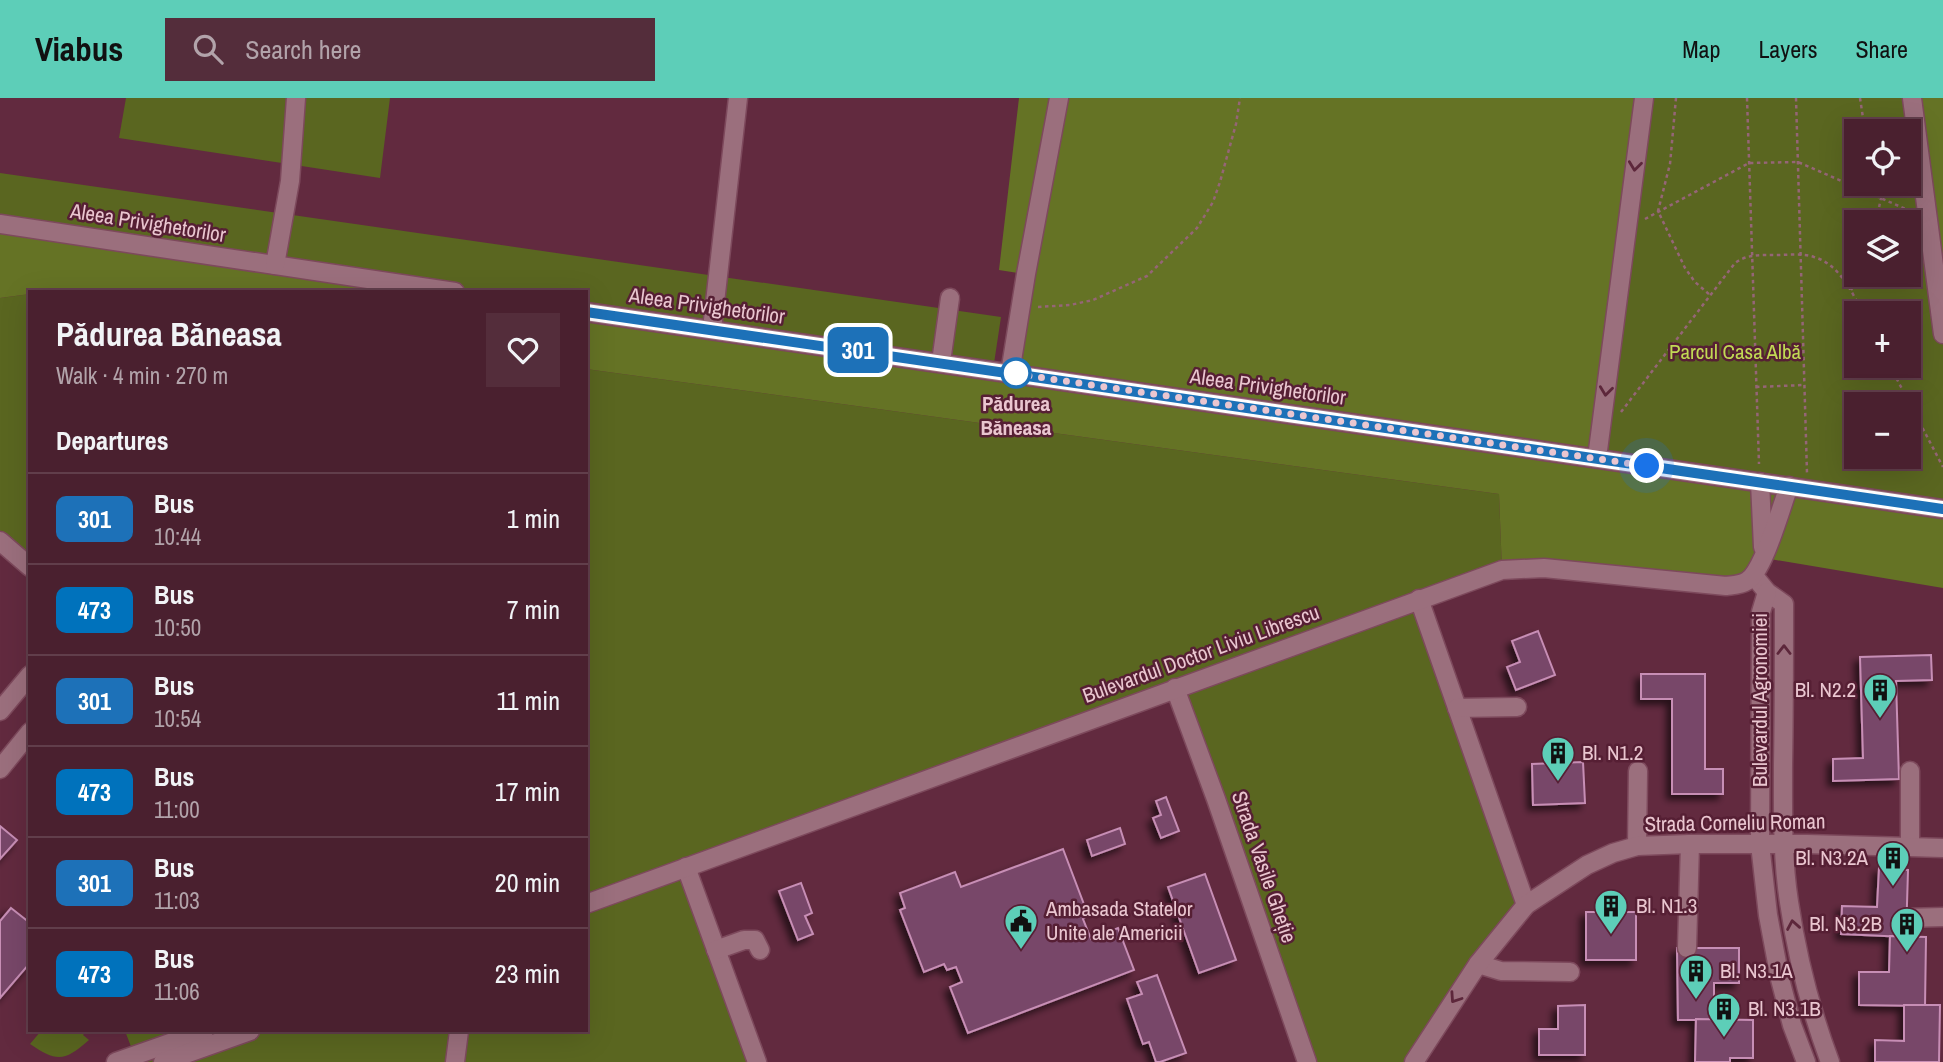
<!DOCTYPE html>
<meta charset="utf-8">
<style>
:root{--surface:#4a202f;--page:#542d3b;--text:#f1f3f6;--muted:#b2a3aa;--line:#613e4b;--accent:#5dceb8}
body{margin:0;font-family:"Archivo Narrow",sans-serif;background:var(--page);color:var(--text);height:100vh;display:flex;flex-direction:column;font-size:26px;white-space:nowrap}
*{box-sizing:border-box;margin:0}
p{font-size:23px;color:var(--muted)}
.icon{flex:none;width:38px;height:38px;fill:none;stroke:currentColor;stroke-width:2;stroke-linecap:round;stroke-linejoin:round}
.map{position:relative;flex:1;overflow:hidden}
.drawer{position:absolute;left:28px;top:192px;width:560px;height:742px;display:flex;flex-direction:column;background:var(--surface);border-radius:0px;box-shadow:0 7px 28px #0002,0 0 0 2px var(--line)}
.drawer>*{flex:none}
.badge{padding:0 14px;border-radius:10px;font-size:24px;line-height:46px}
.tools{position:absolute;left:1844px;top:21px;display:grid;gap:14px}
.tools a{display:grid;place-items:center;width:77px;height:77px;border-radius:0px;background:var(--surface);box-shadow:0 7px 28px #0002,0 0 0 2px var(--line);font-size:35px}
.you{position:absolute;width:35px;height:35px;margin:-18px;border:5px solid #fff;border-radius:50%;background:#1a73e8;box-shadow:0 0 0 10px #1a73e833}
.map>.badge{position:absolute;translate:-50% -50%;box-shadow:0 0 0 4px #fff}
h2{padding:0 28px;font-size:26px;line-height:63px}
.round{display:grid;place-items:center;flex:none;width:74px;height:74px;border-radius:0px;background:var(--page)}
.overview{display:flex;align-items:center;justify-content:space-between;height:119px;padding:0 28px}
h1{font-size:33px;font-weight:800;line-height:52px}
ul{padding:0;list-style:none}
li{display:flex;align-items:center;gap:21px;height:91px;padding:0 28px;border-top:2px solid var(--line)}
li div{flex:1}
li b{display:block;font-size:26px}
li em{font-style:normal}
li .badge{min-width:77px;font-weight:700;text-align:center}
header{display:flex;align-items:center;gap:42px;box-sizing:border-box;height:98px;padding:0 35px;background:var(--accent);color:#111}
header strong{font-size:33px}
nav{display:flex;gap:38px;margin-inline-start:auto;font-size:24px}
.search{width:490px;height:63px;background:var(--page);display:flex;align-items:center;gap:18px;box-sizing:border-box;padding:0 24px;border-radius:0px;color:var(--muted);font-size:26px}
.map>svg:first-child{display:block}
.green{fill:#5a6620;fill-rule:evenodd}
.forest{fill:#657325}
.building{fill:#784669;stroke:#c78eb5;stroke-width:2;filter:url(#shadow)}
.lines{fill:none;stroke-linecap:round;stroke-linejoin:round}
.minor-casing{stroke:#7d495c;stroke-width:21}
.path{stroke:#956576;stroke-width:2.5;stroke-dasharray:3.5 3.5;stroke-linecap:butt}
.minor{stroke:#9b6f7d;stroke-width:18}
.oneway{stroke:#5d273b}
.line-casing{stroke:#fff;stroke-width:16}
.line{stroke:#1d71b8;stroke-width:10}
.walk{stroke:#eac6d0;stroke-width:7;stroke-dasharray:0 12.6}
.stop-dot{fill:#fff;stroke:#1d71b8;stroke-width:3.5}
.labels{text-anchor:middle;stroke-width:5;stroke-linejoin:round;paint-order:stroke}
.street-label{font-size:21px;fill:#eac6d0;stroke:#561f34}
.park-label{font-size:21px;fill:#c1da54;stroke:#561f34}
.stop-label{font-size:21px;font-weight:bold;fill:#eac6d0;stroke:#561f34}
.poi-label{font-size:21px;fill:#eac6d0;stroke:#561f34;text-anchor:start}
</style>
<header>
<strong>Viabus</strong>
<div class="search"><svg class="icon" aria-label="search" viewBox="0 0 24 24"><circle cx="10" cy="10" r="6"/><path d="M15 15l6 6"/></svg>Search here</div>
<nav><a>Map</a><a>Layers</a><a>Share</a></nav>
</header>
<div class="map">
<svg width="1943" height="964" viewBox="0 0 1943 964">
<defs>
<filter id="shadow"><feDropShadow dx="-5" dy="5" stdDeviation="3.5" flood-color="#0009"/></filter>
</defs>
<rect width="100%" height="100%" fill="#622a3f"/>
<g class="green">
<polygon points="126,0 390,0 380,80 119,40"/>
<path d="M1644 0H1912L1943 236V411L1597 360ZM1857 33H1909V86H1857ZM1857 124H1909V177H1857ZM1857 215H1909V268H1857ZM1857 306H1909V359H1857Z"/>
<polygon points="0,75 1001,219 993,272 586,214 586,194 455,194 0,126"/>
<polygon points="30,196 30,469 0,443 0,200"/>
<polygon points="586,271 1499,396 1502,472 1420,501 1526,807 1414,964 1307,964 1175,590 687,769 757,964 137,964 125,933 586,933"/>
<path d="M41 933H86L83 937 89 942C64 964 57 964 30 946Z"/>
</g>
<g class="forest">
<polygon points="1019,0 1644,0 1597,360 1943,411 1943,490 1764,460 1748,483 1502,472 1499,396 586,271 586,214 1010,274 1025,176 999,172"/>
<polygon points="1912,0 1943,0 1943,236"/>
<polygon points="0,133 439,194 30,194 30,196 0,200"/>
</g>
<g class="building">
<polygon points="1538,533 1555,577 1516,592 1507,569 1520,564 1512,543"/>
<polygon points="1931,557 1932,582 1896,583 1899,681 1833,683 1833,661 1863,660 1860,559"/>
<polygon points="1641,576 1705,576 1705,671 1723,671 1723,696 1672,696 1672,601 1641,601"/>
<polygon points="1583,664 1585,705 1533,707 1532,666"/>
<polygon points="1166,699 1179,733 1161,740 1153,720 1161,717 1156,703"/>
<polygon points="0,728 17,742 0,761"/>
<polygon points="1120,730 1125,746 1092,758 1087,742"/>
<polygon points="1063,751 1088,817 1083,821 1091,841 1118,830 1134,872 968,935 950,889 962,884 956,869 947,872 944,866 924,874 900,812 905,810 900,795 955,774 961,789"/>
<polygon points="1879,770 1908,772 1906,839 1841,836 1842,808 1877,809"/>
<polygon points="1205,776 1236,862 1199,875 1168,789"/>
<polygon points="801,785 812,815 805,818 813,836 798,842 779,793"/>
<polygon points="11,810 30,825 30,865 0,900 0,823"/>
<rect x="1586" y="814" width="50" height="48"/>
<polygon points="1890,838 1926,839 1925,908 1859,907 1859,874 1889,874"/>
<polygon points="1677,850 1739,850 1739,885 1714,885 1714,922 1678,922"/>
<polygon points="1157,877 1186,955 1160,964 1156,964 1149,944 1143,946 1127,901 1142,896 1137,884"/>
<polygon points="1585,907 1585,957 1539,957 1539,931 1558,931 1558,908"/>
<polygon points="1904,907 1940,907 1939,964 1875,964 1875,942 1904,943"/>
<polygon points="1696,921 1753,922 1753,960 1730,960 1730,964 1695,964"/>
</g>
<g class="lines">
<defs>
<g id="minor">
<polyline points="1912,0 1943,236"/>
<polyline points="0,126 455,194"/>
<polyline points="275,167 290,83 296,0"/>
<polyline points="586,214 1943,411"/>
<polyline points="712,231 738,0"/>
<polyline points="941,264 950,200"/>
<polyline points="1010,275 1026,176 1059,0"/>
<polyline points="1597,360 1644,0"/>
<polyline points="1760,384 1763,449"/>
<polyline points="0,443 30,469"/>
<path d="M1754 478 1767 494 1784 506C1784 560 1784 613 1783 666 1783 712 1782 759 1789 804 1797 859 1811 913 1830 964"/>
<polyline points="1767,494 1761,514 1760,746 1768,817 1780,881 1792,927 1806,964"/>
<polyline points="1419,501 1526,807"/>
<polyline points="1175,590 1216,701 1307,964"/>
<polyline points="1457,610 1517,609"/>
<polyline points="0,613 30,577"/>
<polyline points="0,671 30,634"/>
<polyline points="1637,748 1638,673"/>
<polyline points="1910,748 1910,673"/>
<polyline points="686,769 757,964"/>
<path d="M586 806 1502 472 1544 470 1726 488C1733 487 1741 487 1747 483 1764 473 1781 409 1789 388"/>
<polyline points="1906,820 1943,819"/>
<polyline points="1687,850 1690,746"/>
<polyline points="716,852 744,842 755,842 760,852"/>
<polyline points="1478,866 1501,873 1570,874"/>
<polyline points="116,964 204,933"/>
<polyline points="163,964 250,933"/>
<polyline points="455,964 459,933"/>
<polyline points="1414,964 1478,866 1526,807 1587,767 1613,755 1637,748 1690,746 1807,746 1943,750"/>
</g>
</defs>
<use href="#minor" class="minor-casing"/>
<g class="path">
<polyline points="1676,0 1670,66 1658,113 1685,170 1695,184 1710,197"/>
<polyline points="1747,0 1759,366"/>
<polyline points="1796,0 1807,375"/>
<polyline points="1860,0 1865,33"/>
<polyline points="1875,86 1881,100 1876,124"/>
<polyline points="1645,121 1749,65 1798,64 1908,112"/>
<polyline points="1851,192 1861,177"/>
<polyline points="1038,209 1070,207 1093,202 1147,178 1197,130 1213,104 1220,84 1236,26 1240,0"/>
<polyline points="1890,268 1943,369"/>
<polyline points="1756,289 1804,287"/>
<path d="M1621 314 1735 165C1747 156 1761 157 1776 157 1789 157 1802 155 1814 159 1839 166 1852 194 1863 215"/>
</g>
<use href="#minor" class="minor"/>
</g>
<defs><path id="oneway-chevron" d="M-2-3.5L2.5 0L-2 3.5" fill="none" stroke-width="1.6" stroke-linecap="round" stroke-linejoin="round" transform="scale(1.75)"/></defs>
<g class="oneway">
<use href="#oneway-chevron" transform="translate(1635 68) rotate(97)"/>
<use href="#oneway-chevron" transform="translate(1606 293) rotate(97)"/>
<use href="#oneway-chevron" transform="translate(1784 552) rotate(-90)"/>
<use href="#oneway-chevron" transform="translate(1793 827) rotate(-100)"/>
<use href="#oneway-chevron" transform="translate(1455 900) rotate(124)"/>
</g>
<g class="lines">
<defs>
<polyline id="line" points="586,214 1943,411"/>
</defs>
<use href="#line" class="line-casing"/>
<use href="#line" class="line"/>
<polyline class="walk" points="1016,275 1010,275 1647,368"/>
</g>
<defs>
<symbol id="building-pin" viewBox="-11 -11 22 30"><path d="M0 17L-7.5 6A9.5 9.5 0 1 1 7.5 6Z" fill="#5dceb8" stroke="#561f34"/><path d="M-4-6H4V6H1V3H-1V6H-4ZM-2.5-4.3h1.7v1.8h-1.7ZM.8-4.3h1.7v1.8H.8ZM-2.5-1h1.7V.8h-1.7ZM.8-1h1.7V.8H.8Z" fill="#111"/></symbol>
<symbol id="civic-pin" viewBox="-11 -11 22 30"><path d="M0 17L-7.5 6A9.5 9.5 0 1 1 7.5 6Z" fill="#5dceb8" stroke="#561f34"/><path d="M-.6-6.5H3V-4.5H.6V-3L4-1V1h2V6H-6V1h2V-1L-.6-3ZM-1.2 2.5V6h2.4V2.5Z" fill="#111"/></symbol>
</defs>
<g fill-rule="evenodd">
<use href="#building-pin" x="1861" y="573" width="38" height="52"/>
<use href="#building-pin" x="1539" y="636" width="38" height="52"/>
<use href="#building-pin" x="1874" y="741" width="38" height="52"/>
<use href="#building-pin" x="1592" y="789" width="38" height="52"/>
<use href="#civic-pin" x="1002" y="804" width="38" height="52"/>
<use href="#building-pin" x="1888" y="807" width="38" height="52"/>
<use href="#building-pin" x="1677" y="854" width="38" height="52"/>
<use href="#building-pin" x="1705" y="892" width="38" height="52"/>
</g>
<circle class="stop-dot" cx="1016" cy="275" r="14"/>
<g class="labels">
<g class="street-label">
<text transform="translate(148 125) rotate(9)" y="7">Aleea Privighetorilor</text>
<text transform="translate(707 208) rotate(8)" y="7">Aleea Privighetorilor</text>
<text transform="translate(1268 289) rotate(8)" y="7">Aleea Privighetorilor</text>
<text transform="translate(1201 556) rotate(-20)" y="7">Bulevardul Doctor Liviu Librescu</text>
<text transform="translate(1760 602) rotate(-90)" y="7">Bulevardul Agronomiei</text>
<text transform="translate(1735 725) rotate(-1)" y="7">Strada Corneliu Roman</text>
<text transform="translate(1264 769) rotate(71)" y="7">Strada Vasile Gheție</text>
</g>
<g class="park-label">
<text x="1735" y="261">Parcul Casa Albă</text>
</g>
<g class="stop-label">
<text x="1016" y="313">Pădurea<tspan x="1016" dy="24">Băneasa</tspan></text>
</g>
<g class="poi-label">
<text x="1856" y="599" text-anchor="end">Bl. N2.2</text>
<text x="1582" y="662">Bl. N1.2</text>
<text x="1868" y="767" text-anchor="end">Bl. N3.2A</text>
<text x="1636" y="815">Bl. N1.3</text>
<text x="1046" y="818">Ambasada Statelor<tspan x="1046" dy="24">Unite ale Americii</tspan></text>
<text x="1882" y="833" text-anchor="end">Bl. N3.2B</text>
<text x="1720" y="880">Bl. N3.1A</text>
<text x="1748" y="918">Bl. N3.1B</text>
</g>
</g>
</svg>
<div class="tools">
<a><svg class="icon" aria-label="locate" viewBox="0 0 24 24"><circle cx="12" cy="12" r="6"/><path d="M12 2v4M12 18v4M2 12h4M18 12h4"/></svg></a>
<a><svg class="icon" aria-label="layers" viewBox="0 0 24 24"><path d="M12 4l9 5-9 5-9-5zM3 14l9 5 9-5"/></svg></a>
<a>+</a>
<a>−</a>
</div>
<div class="you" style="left:1647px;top:368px"></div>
<b class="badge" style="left:858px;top:252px;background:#1d71b8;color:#fff">301</b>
<section class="drawer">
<div class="overview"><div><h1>Pădurea Băneasa</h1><p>Walk · 4 min · 270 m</p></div><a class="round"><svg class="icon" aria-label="heart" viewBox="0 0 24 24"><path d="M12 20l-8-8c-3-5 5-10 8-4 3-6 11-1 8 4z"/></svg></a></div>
<h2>Departures</h2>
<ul>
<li><span class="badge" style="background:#1d71b8;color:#fff">301</span><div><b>Bus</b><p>10:44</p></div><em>1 min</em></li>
<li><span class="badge" style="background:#0072bc;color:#fff">473</span><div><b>Bus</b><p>10:50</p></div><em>7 min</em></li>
<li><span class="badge" style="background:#1d71b8;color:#fff">301</span><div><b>Bus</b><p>10:54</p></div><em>11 min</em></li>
<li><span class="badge" style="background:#0072bc;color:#fff">473</span><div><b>Bus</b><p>11:00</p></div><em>17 min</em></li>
<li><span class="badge" style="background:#1d71b8;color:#fff">301</span><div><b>Bus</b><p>11:03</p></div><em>20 min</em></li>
<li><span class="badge" style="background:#0072bc;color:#fff">473</span><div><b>Bus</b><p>11:06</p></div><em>23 min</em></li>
</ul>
</section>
</div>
